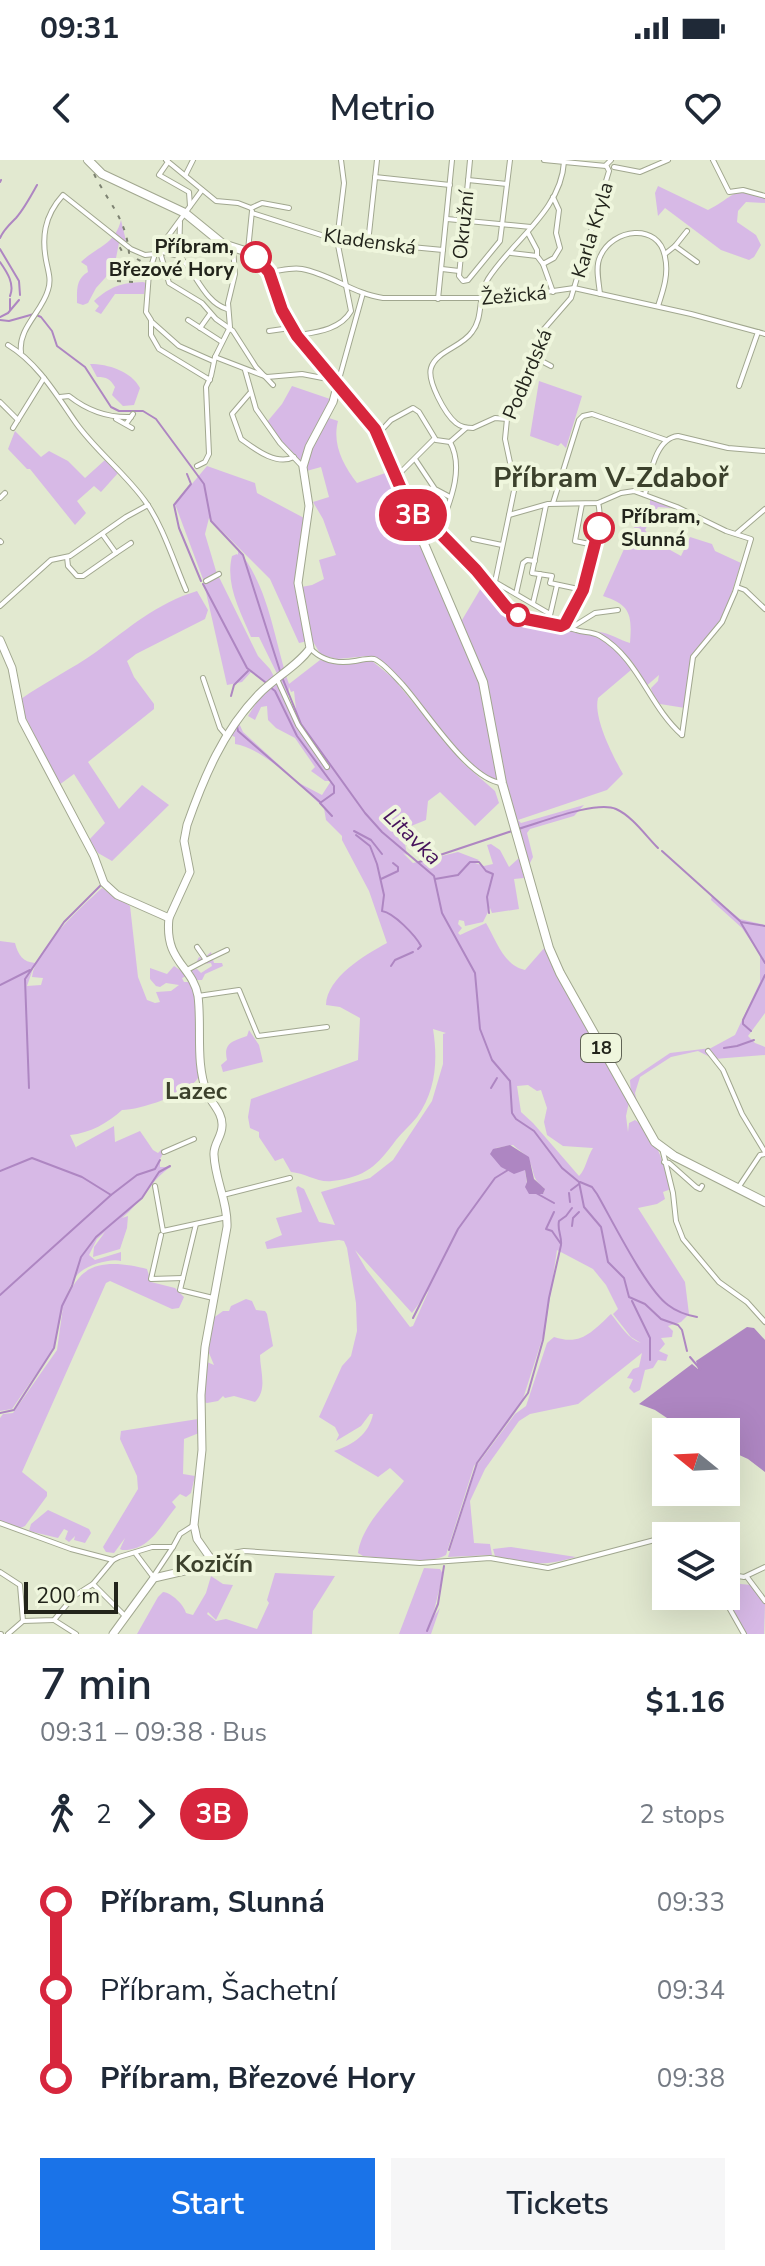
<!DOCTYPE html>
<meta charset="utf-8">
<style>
:root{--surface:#fff;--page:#f6f6f7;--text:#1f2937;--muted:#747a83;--accent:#1a73e8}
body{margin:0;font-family:"Nunito Sans",sans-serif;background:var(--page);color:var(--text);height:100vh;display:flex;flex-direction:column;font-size:30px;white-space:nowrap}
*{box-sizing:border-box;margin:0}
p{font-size:26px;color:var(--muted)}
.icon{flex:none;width:44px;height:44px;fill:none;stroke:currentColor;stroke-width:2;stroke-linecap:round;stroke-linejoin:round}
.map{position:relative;height:1474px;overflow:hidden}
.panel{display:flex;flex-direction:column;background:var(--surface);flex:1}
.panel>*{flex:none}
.badge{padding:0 16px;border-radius:26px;font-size:28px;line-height:52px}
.needle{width:52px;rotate:288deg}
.buttons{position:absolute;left:652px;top:1258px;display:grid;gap:16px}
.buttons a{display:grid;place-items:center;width:88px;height:88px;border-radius:0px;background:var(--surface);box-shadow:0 8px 32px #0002;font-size:40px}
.scale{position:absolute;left:24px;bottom:20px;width:94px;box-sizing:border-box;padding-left:8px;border:4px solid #22241b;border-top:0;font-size:22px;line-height:28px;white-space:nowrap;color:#22241b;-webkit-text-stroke:6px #eff6dd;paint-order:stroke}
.map>.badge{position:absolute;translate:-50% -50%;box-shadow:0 0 0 4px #fff}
.legs{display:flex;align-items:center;gap:12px;height:88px;padding:0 40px;font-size:26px}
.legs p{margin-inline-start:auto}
.headline{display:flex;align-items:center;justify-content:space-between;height:136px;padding:0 40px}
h1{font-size:44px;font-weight:600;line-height:60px}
.button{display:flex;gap:16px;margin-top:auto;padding:16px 40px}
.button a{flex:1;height:92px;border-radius:0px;background:var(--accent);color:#fff;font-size:32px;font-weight:600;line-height:92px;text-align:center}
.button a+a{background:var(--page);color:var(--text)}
ul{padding:0 40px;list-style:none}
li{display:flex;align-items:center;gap:28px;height:88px;font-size:30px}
li i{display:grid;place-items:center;width:12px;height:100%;margin:0 10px;background:currentColor}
li i::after{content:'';width:20px;height:20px;margin:-10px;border:6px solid;border-radius:50%;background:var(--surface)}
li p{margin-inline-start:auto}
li:first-child i{background:linear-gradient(#0000 50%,currentColor 0)}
li:last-child i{background:linear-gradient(currentColor 50%,#0000 0)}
.status{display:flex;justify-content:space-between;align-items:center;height:56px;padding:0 40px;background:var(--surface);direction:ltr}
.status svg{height:22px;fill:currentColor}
header{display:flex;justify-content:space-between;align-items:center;height:104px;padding:0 40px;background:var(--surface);font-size:36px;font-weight:600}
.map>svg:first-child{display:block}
.green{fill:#d7b9e6;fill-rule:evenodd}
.water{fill:#ae86c2}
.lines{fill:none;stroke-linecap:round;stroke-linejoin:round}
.stream{stroke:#ae86c2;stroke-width:2}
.street-casing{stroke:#a1a78f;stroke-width:6}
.secondary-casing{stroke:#a1a78f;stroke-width:9}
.primary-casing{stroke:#a1a78f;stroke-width:10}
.street{stroke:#fff;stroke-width:4}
.secondary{stroke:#fff;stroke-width:7}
.primary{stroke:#fff;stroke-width:8}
.rail{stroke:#7d8271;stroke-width:2;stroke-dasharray:4 8;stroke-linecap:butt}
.line-1-casing{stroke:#fff;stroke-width:18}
.line-1{stroke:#d7263d;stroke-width:12}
.stop-1-dot{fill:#fff;stroke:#d7263d;stroke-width:4}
.labels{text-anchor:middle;stroke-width:8;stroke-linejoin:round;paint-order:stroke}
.shield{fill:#eff6dd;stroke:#606355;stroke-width:2}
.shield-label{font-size:18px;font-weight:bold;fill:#22241b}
.street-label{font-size:20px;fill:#22241b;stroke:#eff6dd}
.stop-label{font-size:20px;font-weight:bold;fill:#22241b;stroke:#eff6dd;text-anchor:end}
.water-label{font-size:22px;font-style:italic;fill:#46125b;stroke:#eff6dd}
.quarter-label{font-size:24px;font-weight:bold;fill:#3c412c;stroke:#eff6dd}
.district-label{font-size:28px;font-weight:bold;fill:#3c412c;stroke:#eff6dd}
</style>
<div class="status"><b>09:31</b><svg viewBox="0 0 49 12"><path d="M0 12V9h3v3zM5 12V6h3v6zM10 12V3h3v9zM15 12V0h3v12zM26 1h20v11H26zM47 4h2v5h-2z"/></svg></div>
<header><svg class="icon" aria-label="back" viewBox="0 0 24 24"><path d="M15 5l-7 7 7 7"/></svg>Metrio<svg class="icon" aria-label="heart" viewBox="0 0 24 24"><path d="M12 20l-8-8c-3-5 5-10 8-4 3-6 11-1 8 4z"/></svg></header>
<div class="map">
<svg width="765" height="1474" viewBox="0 0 765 1474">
<rect width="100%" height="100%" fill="#e2e9d0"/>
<g class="green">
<path d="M658 26 708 50C737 35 730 27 765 36V43L746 42 738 51 737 62 756 75 761 85 754 97 749 100 721 90 665 48 658 56 655 33Z"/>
<path d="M121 60 127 85 119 83 114 108 96 128 88 143 83 145 77 143C77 129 76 119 88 112L87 106 81 102C96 87 115 85 121 60Z"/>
<path d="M143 122 146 123 144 134H115L101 154 95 151 99 146 94 141C111 126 121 123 143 122Z"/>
<path d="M90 204C108 204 131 211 140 228L134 245 123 246 112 235 115 227C110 219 107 217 97 217Z"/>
<polygon points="539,221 582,236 566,288 561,283 558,286 530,276"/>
<path d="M292 226 333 240 326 257 338 261C332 284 343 305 357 323L391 311 481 520 499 620 485 617 454 586 402 522 377 498 368 496 337 499 321 495 312 480 299 483 270 419 209 358 205 374 216 411 258 496 270 509 285 538 296 549 294 531 291 532 289 527 288 536 259 477H251C240 451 225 424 232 396L237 394 238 395V390C269 426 274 480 289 524L320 500 337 503 372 501 393 518 463 603 495 631 499 643 475 666 440 632 428 641 426 660 411 666 404 678 407 695 403 693 413 703 458 692 479 700 475 703 484 706 493 704 487 685 491 684 500 690 509 707 519 698 524 718 514 719 519 749 492 753 490 748 483 762 465 766 464 761 459 760 458 764 462 768 458 773 460 775 486 763C496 780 504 806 525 810L546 786 629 942 626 956 628 972 629 963 635 960C658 974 663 1006 671 1029L663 1032 665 1039 657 1044 638 1048 685 1122 689 1154 681 1162 668 1166 673 1171 672 1177 661 1178 665 1184 659 1191 668 1195 666 1201 658 1200 653 1208 645 1210 640 1230 634 1233 629 1228 633 1219 627 1218 633 1209 639 1207 642 1193 578 1244 530 1254 519 1261 485 1309 470 1341 474 1383 490 1384 492 1395 448 1397 477 1305 515 1254 526 1246 547 1183 554 1177C581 1186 592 1172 611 1154 620 1165 629 1180 641 1183L631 1177 613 1154 618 1149 606 1125 593 1109 557 1090 545 1170 522 1242 474 1306 446 1395C426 1406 386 1398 363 1396L358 1393C362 1365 387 1343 404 1321L390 1308 378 1317 334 1291C353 1285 369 1274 373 1254H370L361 1266 336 1281 339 1275 335 1267 319 1257 342 1206 351 1196 357 1171 356 1143 347 1088 344 1081 339 1080 267 1089 265 1082 282 1075 276 1058 302 1052 296 1028 298 1026 304 1029 319 1062 335 1065 321 1032 370 1018 393 1000 432 941 443 904V874L446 873 433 869C438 900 436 931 417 957 411 965 402 972 396 980 377 1006 366 1017 332 1021 318 1023 305 1013 291 1012L283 998 275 1001 259 977V972L250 968 248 957 251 939 358 900 360 858 340 847 326 845C327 817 365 795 387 783L369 731 342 680V676L326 660 324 648C302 627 263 588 235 584V577L228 574 238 561 243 572 299 623 322 635 331 621H325L311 611 315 607 295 578 276 568 268 560 267 546 261 547 255 560 248 556 268 524 251 512 242 522 227 525 203 419 175 344 207 306 255 323 257 333 304 358 296 428 312 425 324 419 319 400 336 395 323 359 313 342 329 337 321 307 303 312V306L280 283 267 262 282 244ZM528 925 537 931 541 930 547 948 544 962 547 975 563 986 593 988C587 997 586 1009 579 1016L533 963 521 952 517 926ZM513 985C518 990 525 993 528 999 536 1012 530 1017 544 1028V1033H534L527 1024 525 1010H507L497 1001 496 988ZM355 1090 412 1153 429 1130 413 1166 410 1167 366 1109Z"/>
<polygon points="15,271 41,297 49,291 68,301 85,318 105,300 118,313 101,332 94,326 77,341 86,353 75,365 30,309 27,309 8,289"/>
<path d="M650 337 669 344 671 348 658 347 645 370 654 381 681 396 690 377 712 384 715 391 741 403 726 451 714 470 692 494 685 548 660 544 652 533 651 528 658 521 659 515 644 528 631 510 598 538C593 558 613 596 623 614L607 630 518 660 521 663 584 645 574 656 530 669 527 673 533 697 529 705 515 666 488 537 461 464 462 460 481 428H488C510 471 558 468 600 472 609 473 620 480 630 483 632 455 631 445 603 436L628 380 629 371C642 363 651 354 650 337Z"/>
<path d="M197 431 208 450 205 459 136 494 127 501 134 517 154 544V549L88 602 119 649 142 625 169 645 112 701 98 693 89 680 105 663 74 614 59 625 25 556 21 539C45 522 72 509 96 492 129 468 157 443 197 431Z"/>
<path d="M102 728 130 746 138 817 147 840 155 843 160 842 156 832 171 831 179 825 166 823 160 827 156 826 150 819V808L167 814 174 806 183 812 189 808 192 810 197 809 201 813 212 806 211 803 202 804 197 801 199 797 203 799 211 792 214 803H222L223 806 205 814 202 820H192L189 815 182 818 184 822H191L195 832 202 918H198C188 934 140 950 122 950 108 963 90 973 70 975L77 990 76 987 114 966 115 982 140 971 153 990 158 993 162 989 164 992 160 999V1007H171C153 1017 141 1043 122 1058L128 1056 127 1068 120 1089 93 1097 94 1087 105 1072 97 1079 89 1095 95 1100 121 1092V1101C111 1098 87 1105 78 1114 72 1121 68 1132 65 1139 70 1133 73 1124 79 1118 95 1098 126 1104 147 1109L151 1122 175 1128 184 1137 179 1148 172 1149 110 1121 106 1123 22 1312 47 1332V1336L25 1366 18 1369 0 1362V1258L3 1254 13 1253 57 1190 63 1147 54 1188 12 1249 0 1251V781L15 783C18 795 23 802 35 803L27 826 41 825 43 818 32 817C35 789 81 747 102 728Z"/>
<polygon points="712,736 740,759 765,765 765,853 748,876 755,883 765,887 765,895 714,899 698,891 671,897 640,917 635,933 638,946 631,934 630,920 670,893 711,888 735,875 760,822 760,795 742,768 711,740"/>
<path d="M249 870 259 885 263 902 223 912 221 905 227 900C223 883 233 881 247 876Z"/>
<path d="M246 1139 252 1141 256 1150 265 1151 267 1154 273 1186 260 1195C260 1211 268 1229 255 1242L234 1236 225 1238 223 1236 218 1241 207 1243 204 1242 207 1202 214 1205 209 1193 207 1195 212 1159 223 1151H229L231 1146Z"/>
<path d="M198 1259 199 1273 184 1279 183 1314 195 1316 191 1333 186 1337 180 1334 172 1342 176 1347C160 1366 150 1391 122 1390L120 1389 125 1378 114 1393 106 1392 103 1387 138 1329 137 1316 120 1279 121 1271Z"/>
<polygon points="48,1350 89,1369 91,1373 85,1383 74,1380 75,1376 69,1382 65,1379 68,1371 64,1369 58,1378 29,1371 31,1364"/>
<path d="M511 1387 576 1397C543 1407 528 1404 495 1396L493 1389Z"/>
<polygon points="424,1408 440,1409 443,1414 432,1459 440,1448 431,1474 399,1474"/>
<path d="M275 1413 335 1416 313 1451 312 1474H137L158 1437 163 1432C172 1433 184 1445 186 1453L193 1455 206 1433 211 1416 223 1424 233 1425 216 1460 208 1452 207 1454 216 1461 226 1459 257 1469 269 1443 267 1440Z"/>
<polygon points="731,1423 751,1425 765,1444 764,1474 747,1474 730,1446"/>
</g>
<g class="water">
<polygon points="510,985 529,997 534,1019 545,1029 543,1034 529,1034 525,1027 527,1022 525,1010 514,1014 501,1007 490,994 493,989"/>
<polygon points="747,1167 754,1168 765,1180 765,1312 748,1299 726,1289 726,1272 688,1272 655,1250 639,1244 692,1204 698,1209 696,1201"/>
</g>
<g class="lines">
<g class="stream">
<polyline points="0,22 1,20"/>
<path d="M0 78C4 69 9 65 16 58 23 50 31 36 37 25"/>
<polyline points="0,89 19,121 20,135"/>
<path d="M0 102C7 112 15 124 10 136"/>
<polyline points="10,139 10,150"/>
<polyline points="0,157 8,153 19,140"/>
<polyline points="0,160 9,161 34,154 41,157 52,171 57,186 85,207 111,247 119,251 143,251 156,259 204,324 211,361 243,395 280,511"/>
<polyline points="187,314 191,324 174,345 179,368 201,421"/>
<polyline points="203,424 247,508 265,522"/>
<polyline points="282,517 301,564 365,653 382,672 434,716 442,753 475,813 480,869 492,900 510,921 512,953 516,959 534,971 562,1008 579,1022 584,1047 601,1067 608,1102 624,1118 629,1137 645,1144 661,1159 678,1165 682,1170 687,1191"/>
<polyline points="270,527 275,531 297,576 334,626 334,633 320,643 332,656"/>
<polyline points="231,536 234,525 248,511"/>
<polyline points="237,566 238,571 320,642"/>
<path d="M518 669C540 663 596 640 616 649 632 656 646 676 658 688"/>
<polyline points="354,671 371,680 382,694"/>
<path d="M356 675 370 686 377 704 384 735 382 751C394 753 415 775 421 786L418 789"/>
<polyline points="662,691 741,762 765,766"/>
<polyline points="419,702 512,671"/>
<polyline points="381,719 398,711 398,707 393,703"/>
<polyline points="435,719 458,715 470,702 479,702 486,711 493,714 487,737 489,753"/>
<polyline points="741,763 765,803"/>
<polyline points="391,806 395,800 413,792"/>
<polyline points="0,825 30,810"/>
<polyline points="751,871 743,864 743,860 765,815"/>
<polyline points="724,888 737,886 754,880"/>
<polyline points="29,928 25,819 64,762 101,725"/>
<polyline points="491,928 497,918"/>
<polyline points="0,1011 32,998 82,1017 111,1035 137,1015 155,1009 160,1000"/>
<path d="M580 1022 592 1027 597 1034C612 1060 646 1129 668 1145 677 1152 686 1155 697 1157"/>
<polyline points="571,1030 579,1024"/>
<polyline points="536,1033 554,1043"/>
<polyline points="569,1033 570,1042"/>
<polyline points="554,1052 546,1069 552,1071 561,1084"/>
<polyline points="572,1066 573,1058 579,1052"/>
<polyline points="0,1135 111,1035"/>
<polyline points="632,1141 650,1178 650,1200"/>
<polyline points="413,1158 458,1069 495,1018 508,1010"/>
<polyline points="690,1197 701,1210"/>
<polyline points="0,1253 14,1250 54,1188 62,1146 72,1126 81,1097 96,1077 142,1038 159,1012 170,1006"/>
<path d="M449 1390 477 1303 528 1233 543 1180 549 1138 561 1085C562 1076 557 1070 559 1061L566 1056 572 1048"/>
<polyline points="427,1471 438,1444 444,1406"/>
</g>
<defs>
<g id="street">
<polyline points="166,0 216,41 238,43 251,48"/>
<polyline points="470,0 459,116 463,121 468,120 500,81 510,0"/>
<polyline points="544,0 606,6"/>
<polyline points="713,0 729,32 743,30 765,36"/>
<polyline points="168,2 159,15 189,32 190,46"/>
<polyline points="614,7 640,12 668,0"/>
<polyline points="186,14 193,0"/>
<polyline points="375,17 450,25"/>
<polyline points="468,20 507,24"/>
<polyline points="202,30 155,94 149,113 146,152 151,160 151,175 159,189 210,220"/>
<polyline points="251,48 262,43 289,48"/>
<polyline points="252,53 337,80 443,90"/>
<polyline points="447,59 531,67"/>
<polyline points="528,73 537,90 537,96 543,104 554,98 560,88 556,73 559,50 553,37"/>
<polyline points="368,83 377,0"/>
<polyline points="675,86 697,102"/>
<polyline points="248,90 252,51"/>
<polyline points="158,91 179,96"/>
<polyline points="160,92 169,123 202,143 216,159 233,171 256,207 273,225"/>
<polyline points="511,93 537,96"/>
<polyline points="665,94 675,86 687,71"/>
<path d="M179 96C196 112 204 142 227 149"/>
<polyline points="179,96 180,62"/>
<polyline points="543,104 553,132"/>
<polyline points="442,109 459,111"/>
<path d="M269 112C280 111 291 107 302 109 330 114 354 134 383 138H505L574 128 691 154 765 174"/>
<path d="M600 134C599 123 595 107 600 97 612 68 659 62 665 97 669 114 663 131 658 146"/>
<polyline points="438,139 452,0"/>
<polyline points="188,160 222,182"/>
<polyline points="152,162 179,186 213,201"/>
<polyline points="200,168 210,154"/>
<polyline points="269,171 290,168"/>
<path d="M299 175C318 172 341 169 351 151L337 80 344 23 341 0"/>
<path d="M8 185C38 203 57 236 76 263 96 291 125 313 145 341 162 364 174 402 186 430"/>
<path d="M21 192C18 168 42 152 48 130 51 121 49 114 47 105 41 78 44 56 63 35L131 89 145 95 155 94"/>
<polyline points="532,196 551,206"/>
<polyline points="215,197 267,217 302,214 333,220"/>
<polyline points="245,210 256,249 280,283 302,306"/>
<polyline points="338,223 363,133"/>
<polyline points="739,226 758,172"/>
<path d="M250 233 232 254 241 279C255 289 276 306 294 297"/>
<path d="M60 237 69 236C88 251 107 258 131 257"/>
<polyline points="0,242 18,260"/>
<polyline points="116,259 132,268"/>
<path d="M507 259 495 258 473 268C467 268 461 267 456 263 445 254 427 221 431 208 436 191 462 187 472 172 484 157 477 136 488 119 512 81 561 51 564 2"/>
<polyline points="126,264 133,254"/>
<polyline points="13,268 44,218"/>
<polyline points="378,274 391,260 413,248 419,252 436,280 450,282 466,268"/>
<polyline points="415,299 435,329 450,337"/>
<polyline points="197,306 205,302 209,294 206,227 211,216 215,197 230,167 228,143 235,114 233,88"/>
<polyline points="397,316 434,279"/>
<path d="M645 334C650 316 655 278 678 276L728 288 765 291"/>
<polyline points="0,338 5,333"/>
<polyline points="553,343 579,260 583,256 592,254 666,280"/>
<polyline points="582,344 575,381 594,385"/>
<polyline points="546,345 532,413 552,416 550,423 583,430"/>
<polyline points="509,355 548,344 598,343 621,333 634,331 677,347 726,371 751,379 735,432 722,462 693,497 682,575"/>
<path d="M419 370 430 367 439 371 507 448C529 463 553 463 576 470 584 473 592 471 600 476 639 499 649 546 682 575"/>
<path d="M439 371C449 344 465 309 450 282"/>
<polyline points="737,373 765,349"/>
<polyline points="473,379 502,385"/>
<polyline points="0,381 1,382"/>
<polyline points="116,393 131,383"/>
<polyline points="67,397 68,406 77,416 83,416 116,393 103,375"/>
<polyline points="206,421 219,414"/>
<polyline points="495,422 550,454"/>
<polyline points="490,426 495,422 515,326 505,279 507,259 544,169 571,138 609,11 606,5 611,0"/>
<polyline points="737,427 745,430 765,449"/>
<polyline points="516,434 523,403 527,400 535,401"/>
<polyline points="533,443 540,414"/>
<polyline points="0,446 51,400 70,396 126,357 148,345"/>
<polyline points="548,464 557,425"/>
<path d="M563 466C582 446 606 369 598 343"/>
<polyline points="571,468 595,453 618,450"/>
<path d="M310 488C322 501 338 504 355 501 361 500 369 498 374 499 383 502 395 517 402 524 424 548 469 621 502 623"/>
<polyline points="203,518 220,568 226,575"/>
<polyline points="277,519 298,565 327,607"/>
<polyline points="206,800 227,790"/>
<polyline points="187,810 206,800 197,787"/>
<polyline points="198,836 239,830 258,876 327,867"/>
<polyline points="708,891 723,910 742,954 765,992"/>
<polyline points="662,988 673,1033 676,1061 683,1079 719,1122 747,1142 765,1162"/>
<polyline points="164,992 194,979"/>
<polyline points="664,1002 669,1003 696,1027 700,1029 702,1026"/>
<polyline points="155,1026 163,1071 227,1057"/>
<polyline points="738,1028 760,995 765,994"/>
<polyline points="223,1035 290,1018"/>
<polyline points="196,1064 180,1130 213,1138"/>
<polyline points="161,1075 151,1119 183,1118"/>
<polyline points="0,1363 71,1389 113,1400"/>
<polyline points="136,1394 154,1418 155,1414 173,1387"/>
<polyline points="211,1397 244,1391 420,1403 490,1398 548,1408 666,1377"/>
<polyline points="0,1412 20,1425 23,1461"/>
<polyline points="726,1414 744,1417 765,1407"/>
<polyline points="731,1415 727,1444 744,1474"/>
<polyline points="747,1417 765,1441"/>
<polyline points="126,1457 93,1424 113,1400 119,1397 152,1387 173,1387 180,1374 194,1365"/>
<polyline points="54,1460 76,1474"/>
<polyline points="0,1474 1,1474"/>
<polyline points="8,1474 23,1461 54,1460 74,1436 93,1424"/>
</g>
<g id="secondary">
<polyline points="0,480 12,508 22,560 94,696 104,723 117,735 169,758"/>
<path d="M113 1474 154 1418 206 1406 211 1399 197 1379 194 1365 202 1290 201 1235 205 1187 227 1067C228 1042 215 1020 214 995 213 984 222 977 222 966 223 953 212 944 207 933 195 903 202 867 198 836 193 806 164 802 169 758L190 712 184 681 187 665C204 617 223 571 259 534 273 519 300 504 310 488L298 423 309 346 303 307 309 287 333 242 338 223"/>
</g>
<polyline id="primary" points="88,0 102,14 185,53 223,84 248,92 262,102 273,121 282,150 297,176 375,269 483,522 502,623 549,788 560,813 655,982 674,996 765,1042"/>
</defs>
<use href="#street" class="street-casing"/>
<use href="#secondary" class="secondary-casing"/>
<use href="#primary" class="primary-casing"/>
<use href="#street" class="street"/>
<use href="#secondary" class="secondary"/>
<use href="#primary" class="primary"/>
<g class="rail">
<path d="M94 14C109 44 126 58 129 93H123L118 84"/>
<polyline points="137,99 146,104"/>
<polyline points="117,121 135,122"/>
</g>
</g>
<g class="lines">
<defs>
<polyline id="line-1" points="256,97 269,112 282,150 297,176 375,269 419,370 435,368 476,410 507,448 526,459 561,466 565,464 583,430 599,368"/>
</defs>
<use href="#line-1" class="line-1-casing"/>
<use href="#line-1" class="line-1"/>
</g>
<g class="stop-1-dot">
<circle cx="256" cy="97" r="14"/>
<circle cx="599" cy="368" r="14"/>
<circle cx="518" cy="455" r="10"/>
</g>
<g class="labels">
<rect class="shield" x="581" y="874" width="40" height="28" rx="6"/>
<g class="shield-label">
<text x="601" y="894">18</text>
</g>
<g class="street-label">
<text transform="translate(463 65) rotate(-84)" y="7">Okružní</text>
<text transform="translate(592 70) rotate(-73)" y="7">Karla Kryla</text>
<text transform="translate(370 81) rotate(8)" y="7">Kladenská</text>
<text transform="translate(514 135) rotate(-5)" y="7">Žežická</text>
<text transform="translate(527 214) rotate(-67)" y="7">Podbrdská</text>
</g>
<g class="stop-label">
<text x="234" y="93">Příbram,<tspan x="234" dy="23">Březové Hory</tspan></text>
<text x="621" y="363" text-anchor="start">Příbram,<tspan x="621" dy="23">Slunná</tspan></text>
</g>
<g class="water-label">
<text transform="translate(413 676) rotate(44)" y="8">Litavka</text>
</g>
<g class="quarter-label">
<text x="196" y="939">Lazec</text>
<text x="214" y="1412">Kozičín</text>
</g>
<g class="district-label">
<text x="611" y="327">Příbram V-Zdaboř</text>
</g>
</g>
</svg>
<div class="buttons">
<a><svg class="needle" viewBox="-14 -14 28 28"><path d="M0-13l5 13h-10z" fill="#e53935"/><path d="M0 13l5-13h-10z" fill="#747a83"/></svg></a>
<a><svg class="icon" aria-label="layers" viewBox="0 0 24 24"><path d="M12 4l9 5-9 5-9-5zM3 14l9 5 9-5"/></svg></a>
</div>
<div class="scale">200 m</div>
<b class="badge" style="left:413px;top:355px;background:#d7263d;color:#fff">3B</b>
</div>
<section class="panel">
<div class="headline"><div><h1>7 min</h1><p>09:31 – 09:38 · Bus</p></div><b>$1.16</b></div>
<div class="legs"><svg class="icon" aria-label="walk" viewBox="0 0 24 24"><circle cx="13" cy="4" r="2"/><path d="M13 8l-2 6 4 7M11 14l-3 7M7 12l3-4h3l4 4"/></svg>2<svg class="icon" aria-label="forward" viewBox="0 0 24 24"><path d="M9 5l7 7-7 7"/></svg><b class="badge" style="background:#d7263d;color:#fff">3B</b><p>2 stops</p></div>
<ul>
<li><i style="color:#d7263d"></i><b>Příbram, Slunná</b><p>09:33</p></li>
<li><i style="color:#d7263d"></i><span>Příbram, Šachetní</span><p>09:34</p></li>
<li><i style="color:#d7263d"></i><b>Příbram, Březové Hory</b><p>09:38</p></li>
</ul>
<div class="button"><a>Start</a><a>Tickets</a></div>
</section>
